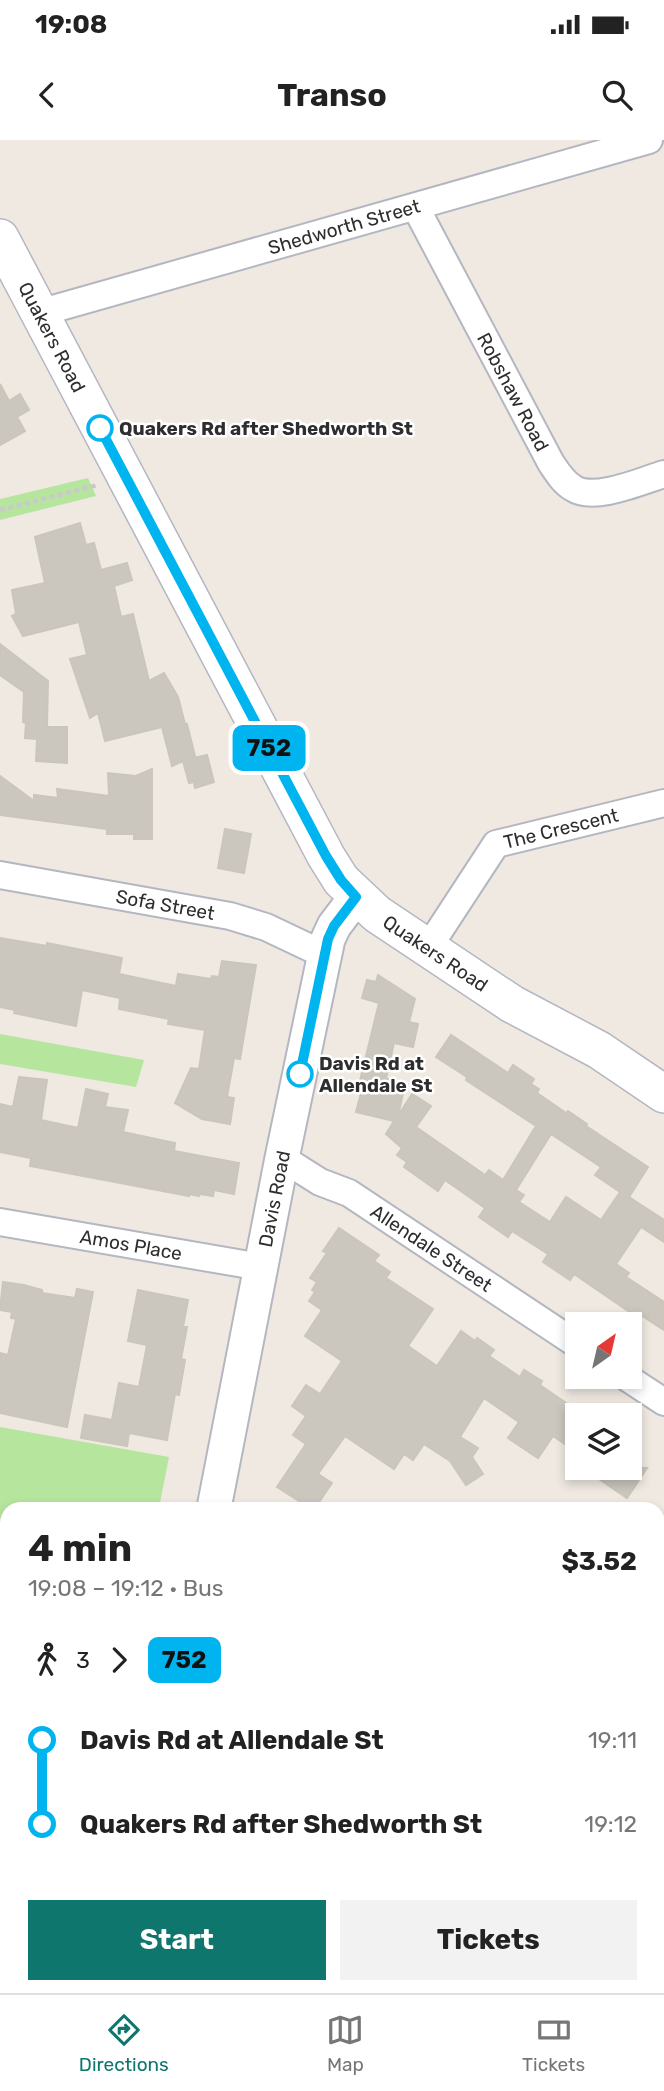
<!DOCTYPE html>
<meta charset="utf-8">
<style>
:root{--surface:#fff;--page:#f2f2f2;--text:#222;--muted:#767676;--line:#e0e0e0;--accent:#0f766e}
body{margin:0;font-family:Rubik,sans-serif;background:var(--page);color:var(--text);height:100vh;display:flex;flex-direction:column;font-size:26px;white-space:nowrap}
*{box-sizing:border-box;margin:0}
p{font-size:23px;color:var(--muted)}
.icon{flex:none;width:38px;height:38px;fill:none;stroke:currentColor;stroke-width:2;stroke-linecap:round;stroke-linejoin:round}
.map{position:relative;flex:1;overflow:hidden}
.panel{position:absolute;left:0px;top:1362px;width:665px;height:492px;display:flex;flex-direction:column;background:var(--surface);border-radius:21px 21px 0 0;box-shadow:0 4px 10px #0003}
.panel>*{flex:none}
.badge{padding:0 14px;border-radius:10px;font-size:24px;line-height:46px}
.needle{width:46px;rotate:34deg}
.controls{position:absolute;left:565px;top:1172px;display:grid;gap:14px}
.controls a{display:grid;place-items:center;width:77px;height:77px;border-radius:0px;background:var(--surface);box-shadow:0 4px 10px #0003;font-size:35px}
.map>.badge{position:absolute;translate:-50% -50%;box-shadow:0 0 0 4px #fff}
.legs{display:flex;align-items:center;gap:10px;height:77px;padding:0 28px;font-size:23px}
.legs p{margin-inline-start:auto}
.summary{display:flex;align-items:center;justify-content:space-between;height:119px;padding:0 28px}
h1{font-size:38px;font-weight:700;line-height:52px}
.cta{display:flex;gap:14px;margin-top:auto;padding:14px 28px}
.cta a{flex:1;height:80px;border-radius:0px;background:var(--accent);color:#fff;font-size:28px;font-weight:700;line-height:80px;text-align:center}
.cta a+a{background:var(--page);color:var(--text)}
ul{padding:0 28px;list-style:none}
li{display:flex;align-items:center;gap:24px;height:84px;font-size:26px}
li i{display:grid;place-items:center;width:10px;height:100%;margin:0 9px;background:currentColor}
li i::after{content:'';width:18px;height:18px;margin:-9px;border:5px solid;border-radius:50%;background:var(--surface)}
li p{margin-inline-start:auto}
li:first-child i{background:linear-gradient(#0000 50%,currentColor 0)}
li:last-child i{background:linear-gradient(currentColor 50%,#0000 0)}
.status{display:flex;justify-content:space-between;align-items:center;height:49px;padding:0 35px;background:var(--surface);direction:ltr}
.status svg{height:19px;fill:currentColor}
header{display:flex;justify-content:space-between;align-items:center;height:91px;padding:0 28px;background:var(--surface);font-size:32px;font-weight:700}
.dock{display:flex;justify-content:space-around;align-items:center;height:98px;border-top:2px solid var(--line);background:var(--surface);font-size:19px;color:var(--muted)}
.dock a{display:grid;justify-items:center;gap:4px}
.dock .on{color:var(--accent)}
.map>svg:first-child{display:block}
.green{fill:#b6e59e}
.pitch{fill:#c9ec9a}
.building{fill:#cbc7bf;stroke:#cbc5ba;stroke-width:2;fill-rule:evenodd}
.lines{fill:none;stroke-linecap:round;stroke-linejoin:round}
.minor-casing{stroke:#b4b7c1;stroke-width:30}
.tertiary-casing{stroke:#b4b7c1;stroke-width:37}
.secondary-casing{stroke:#b4b7c1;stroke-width:40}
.path{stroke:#c9c9c9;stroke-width:4.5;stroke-dasharray:5 3.5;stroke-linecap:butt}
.minor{stroke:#fff;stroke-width:26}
.tertiary{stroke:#fff;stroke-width:33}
.secondary{stroke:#fff;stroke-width:37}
.line-1-casing{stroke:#fff;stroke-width:16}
.line-1{stroke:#00b5ef;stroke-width:10}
.stop-1-dot{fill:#fff;stroke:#00b5ef;stroke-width:3.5}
.labels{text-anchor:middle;stroke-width:5;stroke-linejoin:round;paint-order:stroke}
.street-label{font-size:19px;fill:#2e2e2e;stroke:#fff}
.stop-label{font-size:19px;font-weight:bold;fill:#2e2e2e;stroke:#fff;text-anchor:start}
</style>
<div class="status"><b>19:08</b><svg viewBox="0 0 49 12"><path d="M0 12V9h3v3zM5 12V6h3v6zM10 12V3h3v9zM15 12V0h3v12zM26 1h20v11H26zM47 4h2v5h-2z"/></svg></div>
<header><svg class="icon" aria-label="back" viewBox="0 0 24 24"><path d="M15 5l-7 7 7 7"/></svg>Transo<svg class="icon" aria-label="search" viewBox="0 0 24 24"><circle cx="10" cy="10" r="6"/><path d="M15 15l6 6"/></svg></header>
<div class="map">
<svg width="664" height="1853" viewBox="0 0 664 1853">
<rect width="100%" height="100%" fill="#efe9e1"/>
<g class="green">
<polygon points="88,338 96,356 0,380 0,359"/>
<polygon points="0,894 144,920 136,947 0,924"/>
<polygon points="0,1287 169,1317 159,1368 7,1368 7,1775 0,1785"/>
</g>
<polygon class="pitch" points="0,1394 7,1396 7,1555 0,1574"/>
<g class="building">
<polygon points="0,244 9,261 20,254 29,270 17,277 25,291 0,305"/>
<polygon points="80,383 86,405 94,403 101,430 127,423 132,440 114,446 121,477 133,474 149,541 164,533 178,557 185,584 187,584 195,616 189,619 207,615 214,642 195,648 194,642 189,643 183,621 172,626 162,587 105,601 98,573 90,578 70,519 87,515 79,482 23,496 12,476 16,474 12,450 45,443 35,397"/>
<polygon points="0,504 48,541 47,587 67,587 67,623 36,621 37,599 25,598 26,583 23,582 24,552 0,535"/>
<polygon points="152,629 152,699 134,699 134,694 107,694 107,689 0,675 0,636 34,661 34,655 58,658 57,649 109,656 108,633 136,636"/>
<polygon points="225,689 251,694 244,733 218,728"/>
<polygon points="0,798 47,806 47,803 122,818 119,834 176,846 178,834 211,839 212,836 219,837 222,821 256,825 240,919 234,918 227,957 234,958 230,984 202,979 175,963 191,928 199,929 205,890 168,884 169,879 119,869 120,858 82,850 76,886 14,873 15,870 0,867"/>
<path d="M378 835 415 859 409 882 418 884 413 907 394 903 386 938 404 949 398 976 412 954 431 966 416 987 485 1035 489 1030 503 1040 536 986 466 940 467 937 436 917 451 895 508 933 513 925 534 939 531 944 539 949 537 953 566 973 568 971 587 984 586 986 648 1027 629 1057 664 1080V1102L641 1087 616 1124 629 1133 626 1137 664 1162V1190L639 1174 637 1177 574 1134 570 1140 543 1122 548 1114 512 1091 508 1097 479 1077 485 1068 445 1040 438 1051 404 1027 407 1022 397 1015 402 1008 386 994 394 981 356 972 361 953H357L379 863 362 858 367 840 376 842ZM551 994 601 1027 595 1035 620 1052 601 1080 566 1057 550 1082 519 1062 524 1055 516 1050Z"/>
<polygon points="19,937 47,940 41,980 78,988 86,949 108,954 105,967 128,970 123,992 175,1003 174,1011 239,1023 234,1054 214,1050 213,1056 200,1054 199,1056 189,1054 189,1056 30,1026 31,1018 0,1012 0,964 13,967"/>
<polygon points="339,1088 379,1115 374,1121 390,1132 386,1138 433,1169 408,1206 437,1226 461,1191 475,1201 477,1198 494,1210 489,1216 520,1237 524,1230 542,1241 540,1245 585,1276 572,1276 578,1279 578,1313 553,1296 538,1318 508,1298 519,1282 484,1258 460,1297 478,1308 472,1317 483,1334 466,1345 450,1321 424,1304 413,1320 404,1314 394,1329 345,1296 318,1334 332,1343 315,1368 310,1368 277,1347 306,1304 293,1295 306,1276 292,1266 306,1245 320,1254 342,1221 305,1196 322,1170 309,1161 315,1152 312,1150 317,1142 310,1138 327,1113 323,1111"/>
<polygon points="3,1142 24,1145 42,1150 42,1153 75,1158 77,1149 93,1152 67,1287 0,1273 0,1213 8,1215 16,1179 11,1178 12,1172 0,1170"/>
<polygon points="138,1150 188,1160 183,1187 187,1187 181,1219 185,1220 179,1255 175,1254 167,1300 129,1293 127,1306 81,1298 85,1275 112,1280 119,1243 139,1247 147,1205 128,1201"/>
<polygon points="583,1328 647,1328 627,1358"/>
</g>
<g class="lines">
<defs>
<g id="minor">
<path id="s1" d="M416 68 551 323C557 332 563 342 573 348 594 362 641 341 664 334"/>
<path id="s2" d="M39 173 649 0"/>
<path id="s3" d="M0 735 230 776 266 787 325 815"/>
<path id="s4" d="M428 808 496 704 664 663"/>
<path id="s5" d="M282 1018 320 1042 349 1053 578 1205"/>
<path id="s6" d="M0 1082 261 1127"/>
<polyline points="626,1237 664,1262"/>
<polyline points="354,1846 365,1853"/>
<polyline points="401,1853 406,1846"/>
</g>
<g id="tertiary">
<path id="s7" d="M214 1368 282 1018 328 799 334 786 356 757"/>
<polyline points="16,1853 23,1846"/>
</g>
<g id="secondary">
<path id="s8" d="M0 98 326 716 341 740 377 774 512 864 599 910 664 954"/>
</g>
</defs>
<use href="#minor" class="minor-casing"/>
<use href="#tertiary" class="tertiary-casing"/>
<use href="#secondary" class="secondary-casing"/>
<g class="path">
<polyline points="0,370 98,345"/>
<polyline points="658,1538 664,1539"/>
</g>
<use href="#minor" class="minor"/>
<use href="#tertiary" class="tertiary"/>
<use href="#secondary" class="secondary"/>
</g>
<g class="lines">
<defs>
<polyline id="line-1" points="100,288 326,716 341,740 356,757 334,786 328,799 300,934"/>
</defs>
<use href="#line-1" class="line-1-casing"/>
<use href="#line-1" class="line-1"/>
</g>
<g class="stop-1-dot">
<circle cx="100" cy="288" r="12"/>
<circle cx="300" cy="934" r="12"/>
</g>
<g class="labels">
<g class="street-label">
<text dy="7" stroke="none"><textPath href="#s2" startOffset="317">Shedworth Street</textPath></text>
<text dy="7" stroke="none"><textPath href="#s8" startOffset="112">Quakers Road</textPath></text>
<text dy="7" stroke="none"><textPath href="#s1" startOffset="208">Robshaw Road</textPath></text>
<text dy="7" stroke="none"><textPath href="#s4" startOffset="191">The Crescent</textPath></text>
<text dy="7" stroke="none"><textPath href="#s3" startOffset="168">Sofa Street</textPath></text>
<text dy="7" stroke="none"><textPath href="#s8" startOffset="847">Quakers Road</textPath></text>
<text dy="7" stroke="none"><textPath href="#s7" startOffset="315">Davis Road</textPath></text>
<text dy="7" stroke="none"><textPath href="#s6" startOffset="133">Amos Place</textPath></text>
<text dy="7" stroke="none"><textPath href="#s5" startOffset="175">Allendale Street</textPath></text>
</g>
<g class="stop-label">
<text x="119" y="295">Quakers Rd after Shedworth St</text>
<text x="319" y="930">Davis Rd at<tspan x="319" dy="22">Allendale St</tspan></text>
</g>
</g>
</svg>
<div class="controls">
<a><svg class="needle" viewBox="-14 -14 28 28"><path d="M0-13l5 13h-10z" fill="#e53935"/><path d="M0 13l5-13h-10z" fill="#767676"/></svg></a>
<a><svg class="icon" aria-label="layers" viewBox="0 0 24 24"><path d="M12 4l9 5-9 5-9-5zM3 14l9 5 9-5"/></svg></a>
</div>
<b class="badge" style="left:269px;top:608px;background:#00b5ef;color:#111">752</b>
<section class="panel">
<div class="summary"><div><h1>4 min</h1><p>19:08 – 19:12 · Bus</p></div><b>$3.52</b></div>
<div class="legs"><svg class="icon" aria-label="walk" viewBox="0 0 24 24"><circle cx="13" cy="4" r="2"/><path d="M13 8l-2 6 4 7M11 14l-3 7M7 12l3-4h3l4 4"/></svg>3<svg class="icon" aria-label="forward" viewBox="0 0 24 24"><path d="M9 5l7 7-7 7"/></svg><b class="badge" style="background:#00b5ef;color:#111">752</b></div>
<ul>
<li><i style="color:#00b5ef"></i><b>Davis Rd at Allendale St</b><p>19:11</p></li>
<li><i style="color:#00b5ef"></i><b>Quakers Rd after Shedworth St</b><p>19:12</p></li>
</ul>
<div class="cta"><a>Start</a><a>Tickets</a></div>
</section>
</div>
<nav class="dock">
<a class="on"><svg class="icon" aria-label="directions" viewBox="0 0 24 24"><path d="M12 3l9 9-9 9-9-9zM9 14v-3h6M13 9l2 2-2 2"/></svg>Directions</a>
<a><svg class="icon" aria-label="map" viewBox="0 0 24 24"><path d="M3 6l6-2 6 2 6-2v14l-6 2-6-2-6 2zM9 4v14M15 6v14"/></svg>Map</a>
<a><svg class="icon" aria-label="tickets" viewBox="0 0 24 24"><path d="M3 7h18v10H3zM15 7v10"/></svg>Tickets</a>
</nav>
